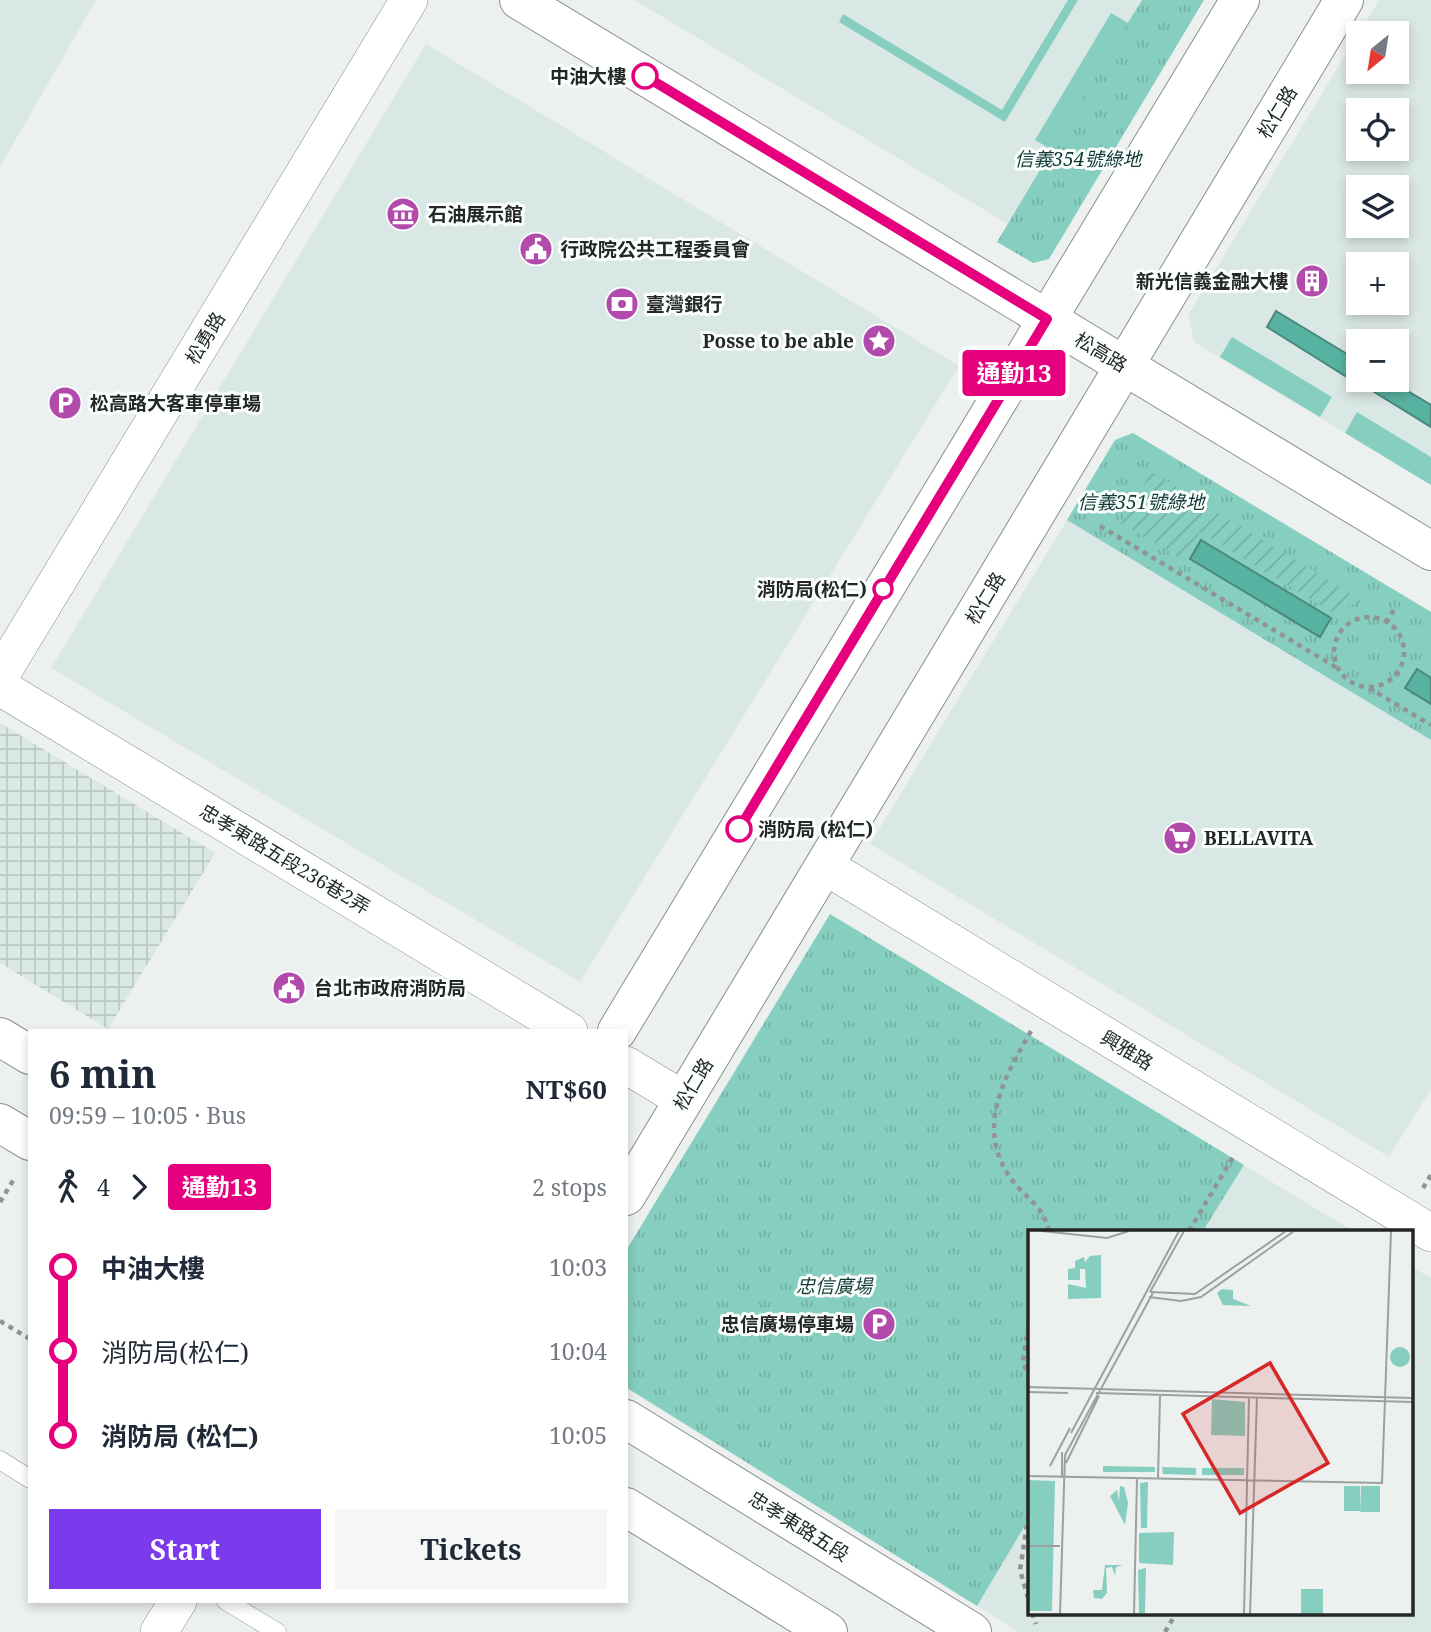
<!DOCTYPE html>
<meta charset="utf-8">
<style>
:root{--surface:#fff;--page:#f6f6f7;--text:#1f2937;--muted:#747a83;--accent:#7c3aed}
body{margin:0;font-family:"Noto Serif","Noto Sans TC",serif;background:var(--page);color:var(--text);height:100vh;display:flex;flex-direction:column;font-size:26px;white-space:nowrap}
*{box-sizing:border-box;margin:0}
p{font-size:23px;color:var(--muted)}
.icon{flex:none;width:38px;height:38px;fill:none;stroke:currentColor;stroke-width:2;stroke-linecap:round;stroke-linejoin:round}
.map{position:relative;flex:1;overflow:hidden}
.drawer{position:absolute;left:28px;top:1029px;width:600px;height:574px;display:flex;flex-direction:column;background:var(--surface);border-radius:0px;box-shadow:0 4px 10px #0003}
.drawer>*{flex:none}
.badge{padding:0 14px;border-radius:5px;font-size:24px;line-height:46px}
.needle{width:46px;rotate:210deg}
.tools{position:absolute;left:1346px;top:21px;display:grid;gap:14px}
.tools a{display:grid;place-items:center;width:63px;height:63px;border-radius:0px;background:var(--surface);box-shadow:0 4px 10px #0003;font-size:35px}
.map>.badge{position:absolute;translate:-50% -50%;box-shadow:0 0 0 4px #fff}
.legs{display:flex;align-items:center;gap:10px;height:77px;padding:0 21px;font-size:23px}
.legs p{margin-inline-start:auto}
.headline{display:flex;align-items:center;justify-content:space-between;height:119px;padding:0 21px}
h1{font-size:38px;font-weight:700;line-height:52px}
.action{display:flex;gap:14px;margin-top:auto;padding:14px 21px}
.action a{flex:1;height:80px;border-radius:0px;background:var(--accent);color:#fff;font-size:28px;font-weight:700;line-height:80px;text-align:center}
.action a+a{background:var(--page);color:var(--text)}
ul{padding:0 21px;list-style:none}
li{display:flex;align-items:center;gap:24px;height:84px;font-size:26px}
li i{display:grid;place-items:center;width:10px;height:100%;margin:0 9px;background:currentColor}
li i::after{content:'';width:18px;height:18px;margin:-9px;border:5px solid;border-radius:50%;background:var(--surface)}
li p{margin-inline-start:auto}
li:first-child i{background:linear-gradient(#0000 50%,currentColor 0)}
li:last-child i{background:linear-gradient(currentColor 50%,#0000 0)}
.map>svg:first-child{display:block}
.built{fill:#dae8e5;fill-rule:evenodd}
.industrial{fill:url(#industrial-grid)}
.grass{fill:#86cebf}
.park{fill:url(#park-tufts)}
.garden{fill:url(#garden-furrows)}
.water{fill:#58b2a1;stroke:#49887c;stroke-width:2}
.lines{fill:none;stroke-linecap:round;stroke-linejoin:round}
.lane-casing{stroke:#8a8f8d;stroke-width:19}
.street-casing{stroke:#8a8f8d;stroke-width:38}
.secondary-casing{stroke:#8a8f8d;stroke-width:40}
.primary-casing{stroke:#8a8f8d;stroke-width:40}
.path{stroke:#919493;stroke-width:4.5;stroke-dasharray:5 5;stroke-linecap:butt}
.lane{stroke:#fff;stroke-width:18}
.street{stroke:#fff;stroke-width:37}
.secondary{stroke:#fff;stroke-width:38}
.primary{stroke:#fff;stroke-width:38}
.line-1-casing{stroke:#fff;stroke-width:16}
.line-1{stroke:#e6007e;stroke-width:10}
.stop-1-dot{fill:#fff;stroke:#e6007e;stroke-width:3.5}
.labels{text-anchor:middle;stroke-width:6;stroke-linejoin:round;paint-order:stroke}
.stop-label{font-size:19px;font-weight:bold;fill:#252726;stroke:#fafffe;text-anchor:end}
.street-label{font-size:19px;fill:#252726;stroke:#fafffe}
.park-label{font-size:19px;font-style:italic;fill:#113b34;stroke:#fafffe}
.poi-label{font-size:19px;font-weight:bold;fill:#252726;stroke:#fafffe;text-anchor:start}
.inset-road{fill:none;stroke:#9ca09f;stroke-width:2}
.view{fill:#d62828;fill-opacity:0.15;stroke:#d62828;stroke-width:3.5}
.inset-edge{fill:none;stroke:#252726;stroke-width:3.5}
</style>
<div class="map">
<svg width="1431" height="1632" viewBox="0 0 1431 1632">
<defs>
<pattern id="industrial-grid" width="8" height="8" patternUnits="userSpaceOnUse" patternTransform="scale(1.75)"><rect width="8" height="8" fill="#dae8e5"/><path d="M0 4h8M4 0v8" fill="none" stroke="#bbc7c4"/></pattern>
<pattern id="park-tufts" width="24" height="20" patternUnits="userSpaceOnUse" patternTransform="scale(1.75)"><rect width="24" height="20" fill="#86cebf"/><path d="M3 7l-1-3M5 7V3M7 7l1-3M15 17l-1-3M17 17v-4M19 17l1-3" fill="none" stroke="#74b1a4"/></pattern>
<pattern id="garden-furrows" width="10" height="10" patternUnits="userSpaceOnUse" patternTransform="scale(1.75)"><rect width="10" height="10" fill="#86cebf"/><path d="M-1 1l2-2M0 10L10 0M9 11l2-2" fill="none" stroke="#74b1a4"/></pattern>
</defs>
<rect width="100%" height="100%" fill="#ecf1f0"/>
<g class="built">
<polygon points="0,0 96,0 0,167"/>
<polygon points="634,0 1142,0 1008,224"/>
<path d="M1379 0H1431V485L1194 342 1188 315 1358 34V72H1396V33H1359ZM1358 110H1396V149H1358ZM1358 187H1396V226H1358ZM1358 264H1396V303H1358ZM1358 341H1396V380H1358Z"/>
<polygon points="426,44 959,366 580,982 51,668"/>
<polygon points="1067,520 1431,740 1431,1089 1389,1157 870,844"/>
<polygon points="1244,1165 1353,1231 1203,1231"/>
<polygon points="1412,1267 1431,1278 1431,1632 1019,1632 977,1606 1030,1517 1030,1613 1412,1613"/>
</g>
<polygon class="industrial" points="0,723 215,853 108,1029 0,963"/>
<g class="grass">
<polygon points="1068,0 1078,0 1005,122 839,22 843,14 1002,110"/>
<polygon points="1111,13 1128,23 1134,13 1150,23 1008,224 1052,150 1035,140"/>
<polygon points="1232,337 1332,397 1320,417 1220,357"/>
<polygon points="1357,412 1431,457 1431,485 1345,433"/>
</g>
<g class="park">
<polygon points="1142,0 1204,0 1049,259 1033,263 997,242"/>
<polygon points="1133,433 1431,612 1431,740 1067,520 1115,440"/>
<polygon points="830,914 1244,1165 1203,1231 1030,1231 1030,1517 977,1606 627,1388 627,1249"/>
</g>
<polygon class="garden" points="1151,472 1365,602 1350,605 1335,614 1200,532 1183,560 1121,523"/>
<g class="water">
<polygon points="1276,311 1357,360 1347,377 1267,327"/>
<polygon points="1377,380 1389,380 1431,405 1431,427 1371,390"/>
<polygon points="1201,540 1331,618 1320,637 1190,559"/>
<polygon points="1417,669 1431,678 1431,704 1405,688"/>
</g>
<g class="lines">
<defs>
<g id="lane">
<polyline points="0,1460 30,1479"/>
<polyline points="226,1601 277,1632"/>
</g>
<g id="street">
<polyline points="0,676 409,0"/>
<polyline points="0,687 569,1031"/>
<polyline points="825,866 1431,1233"/>
<polyline points="626,1065 684,1100"/>
<polyline points="159,1632 178,1601"/>
</g>
<g id="secondary">
<polyline points="519,0 1431,551"/>
<polyline points="617,1031 1240,0"/>
<polyline points="626,1196 1344,0"/>
</g>
<g id="primary">
<polyline points="0,1037 30,1055"/>
<polyline points="0,1123 30,1141"/>
<polyline points="626,1419 972,1632"/>
<polyline points="626,1507 828,1632"/>
</g>
</defs>
<use href="#lane" class="lane-casing"/>
<use href="#street" class="street-casing"/>
<use href="#secondary" class="secondary-casing"/>
<use href="#primary" class="primary-casing"/>
<g class="path">
<polyline points="1100,526 1339,669"/>
<circle cx="1369" cy="652" r="35"/>
<polyline points="1386,623 1395,608"/>
<polyline points="1369,688 1431,725"/>
<path d="M1031 1031C1004 1078 974 1129 1012 1180 1026 1199 1043 1205 1049 1231"/>
<polyline points="1423,1188 1431,1175"/>
<polyline points="0,1202 14,1179"/>
<polyline points="1189,1231 1233,1157"/>
<polyline points="1030,1316 1023,1361 1030,1382"/>
<polyline points="0,1321 30,1339"/>
<polyline points="1030,1505 1020,1570 1030,1605"/>
<polyline points="1032,1613 1036,1624"/>
<polyline points="1165,1632 1175,1615"/>
</g>
<use href="#lane" class="lane"/>
<use href="#street" class="street"/>
<use href="#secondary" class="secondary"/>
<use href="#primary" class="primary"/>
</g>
<g class="lines">
<defs>
<polyline id="line-1" points="645,76 1047,319 739,829"/>
</defs>
<use href="#line-1" class="line-1-casing"/>
<use href="#line-1" class="line-1"/>
</g>
<defs>
<symbol id="museum-disc" viewBox="-11 -11 22 22"><circle r="9.5" fill="#b24aac" stroke="#fafffe"/><path d="M0-6L6-3V-2H-6V-3ZM-5-1h2V3h-2ZM-1-1h2V3h-2ZM3-1h2V3H3ZM-6 4H6V6H-6Z" fill="#fff"/></symbol>
<symbol id="civic-disc" viewBox="-11 -11 22 22"><circle r="9.5" fill="#b24aac" stroke="#fafffe"/><path d="M-.6-6.5H3V-4.5H.6V-3L4-1V1h2V6H-6V1h2V-1L-.6-3ZM-1.2 2.5V6h2.4V2.5Z" fill="#fff"/></symbol>
<symbol id="building-disc" viewBox="-11 -11 22 22"><circle r="9.5" fill="#b24aac" stroke="#fafffe"/><path d="M-4-6H4V6H1V3H-1V6H-4ZM-2.5-4.3h1.7v1.8h-1.7ZM.8-4.3h1.7v1.8H.8ZM-2.5-1h1.7V.8h-1.7ZM.8-1h1.7V.8H.8Z" fill="#fff"/></symbol>
<symbol id="bank-disc" viewBox="-11 -11 22 22"><circle r="9.5" fill="#b24aac" stroke="#fafffe"/><path d="M-6-4H6V4H-6ZM0-2.3a2.3 2.3 0 1 0 0 4.6a2.3 2.3 0 1 0 0-4.6Z" fill="#fff"/></symbol>
<symbol id="sight-disc" viewBox="-11 -11 22 22"><circle r="9.5" fill="#b24aac" stroke="#fafffe"/><path d="M0-6L1.8-2.2L6-1.7L2.9 1.2L3.7 5.4L0 3.3L-3.7 5.4L-2.9 1.2L-6-1.7L-1.8-2.2Z" fill="#fff"/></symbol>
<symbol id="parking-disc" viewBox="-11 -11 22 22"><circle r="9.5" fill="#b24aac" stroke="#fafffe"/><path d="M-3.5-5.5H1a3.5 3.5 0 0 1 0 7H-1V5.5H-3.5ZM-1-3.4V-.6H.8a1.4 1.4 0 0 0 0-2.8Z" fill="#fff"/></symbol>
<symbol id="supermarket-disc" viewBox="-11 -11 22 22"><circle r="9.5" fill="#b24aac" stroke="#fafffe"/><path d="M-6-5.5h2.5l.6 2H6L4.5 2H-2.5L-4.4-4H-6ZM-1.5 3.2a1.3 1.3 0 1 0 .1 0ZM3 3.2a1.3 1.3 0 1 0 .1 0Z" fill="#fff"/></symbol>
</defs>
<g fill-rule="evenodd">
<use href="#museum-disc" x="384" y="195" width="38" height="38"/>
<use href="#civic-disc" x="517" y="230" width="38" height="38"/>
<use href="#building-disc" x="1293" y="262" width="38" height="38"/>
<use href="#bank-disc" x="603" y="285" width="38" height="38"/>
<use href="#sight-disc" x="860" y="322" width="38" height="38"/>
<use href="#parking-disc" x="46" y="384" width="38" height="38"/>
<use href="#supermarket-disc" x="1161" y="819" width="38" height="38"/>
<use href="#civic-disc" x="270" y="969" width="38" height="38"/>
<use href="#parking-disc" x="860" y="1305" width="38" height="38"/>
</g>
<g class="stop-1-dot">
<circle cx="645" cy="76" r="12"/>
<circle cx="883" cy="589" r="9"/>
<circle cx="739" cy="829" r="12"/>
</g>
<g class="labels">
<g class="stop-label">
<text x="626" y="83">中油大樓</text>
<text x="867" y="596">消防局(松仁)</text>
<text x="758" y="836" text-anchor="start">消防局 (松仁)</text>
</g>
<g class="street-label">
<text transform="translate(1277 112) rotate(-59)" y="7">松仁路</text>
<text transform="translate(205 338) rotate(-59)" y="7">松勇路</text>
<text transform="translate(1101 352) rotate(31)" y="7">松高路</text>
<text transform="translate(985 598) rotate(-59)" y="7">松仁路</text>
<text transform="translate(285 859) rotate(31)" y="7">忠孝東路五段236巷2弄</text>
<text transform="translate(1127 1050) rotate(31)" y="7">興雅路</text>
<text transform="translate(693 1084) rotate(-59)" y="7">松仁路</text>
<text transform="translate(799 1526) rotate(32)" y="7">忠孝東路五段</text>
</g>
<g class="park-label">
<text x="1078" y="166">信義354號綠地</text>
<text x="1141" y="509">信義351號綠地</text>
<text x="834" y="1293">忠信廣場</text>
</g>
<g class="poi-label">
<text x="428" y="221">石油展示館</text>
<text x="560" y="256">行政院公共工程委員會</text>
<text x="1288" y="288" text-anchor="end">新光信義金融大樓</text>
<text x="646" y="311">臺灣銀行</text>
<text x="854" y="348" text-anchor="end">Posse to be able</text>
<text x="90" y="410">松高路大客車停車場</text>
<text x="1204" y="845">BELLAVITA</text>
<text x="314" y="995">台北市政府消防局</text>
<text x="854" y="1331" text-anchor="end">忠信廣場停車場</text>
</g>
</g>
<g transform="translate(1028 1230)">
<rect width="385" height="385" fill="#ecf1f0"/>
<path d="M73 25V68L40 69V54L58 58 57 39H52V50H40V39L47 38V31L56 27 57 32 62 26ZM92 256 96 257 100 273 97 295 82 266 89 260 91 271ZM316 256H332V281H316ZM77 335H95L88 337 87 346 84 337 78 338 79 363 74 369 66 368 65 360H74Z" fill="#86cebf"/>
<path d="M194 59 205 60V69L223 76 195 75 189 63ZM362 127a10 10 0 1 1 20 0a10 10 0 1 1-20 0ZM184 169 217 172V206L183 205ZM75 236 127 237V242H75ZM134 237 168 238V245L135 244ZM174 238H216V245H174ZM0 250 27 251 24 381H0ZM120 252 119 298H113L112 253ZM333 256H352V282H332ZM146 302 145 335 111 333V303ZM118 338 117 383H111L110 340ZM273 359H295V384H273Z" fill="#86cebf"/>
<path class="inset-road" d="M14 1 79 8 101 1M122 62 167 64 258 1M122 62 156 1M121 67 153 71 173 67 266 1M0 157 385 168M0 162 40 163M68 163 385 172M43 203 151 1M38 233 71 166M22 236 42 198M0 246 354 253 363 1M34 247V222M130 248 132 166M0 316H32M32 384 37 225 126 61M106 384 109 249M216 384 221 168M222 384 229 167"/>
<path class="view" d="M242 133 300 233 212 283 155 184Z"/>
<rect width="385" height="385" class="inset-edge"/>
</g>
</svg>
<div class="tools">
<a><svg class="needle" viewBox="-14 -14 28 28"><path d="M0-13l5 13h-10z" fill="#e53935"/><path d="M0 13l5-13h-10z" fill="#747a83"/></svg></a>
<a><svg class="icon" aria-label="locate" viewBox="0 0 24 24"><circle cx="12" cy="12" r="6"/><path d="M12 2v4M12 18v4M2 12h4M18 12h4"/></svg></a>
<a><svg class="icon" aria-label="layers" viewBox="0 0 24 24"><path d="M12 4l9 5-9 5-9-5zM3 14l9 5 9-5"/></svg></a>
<a>+</a>
<a>−</a>
</div>
<b class="badge" style="left:1014px;top:373px;background:#e6007e;color:#fff">通勤13</b>
<section class="drawer">
<div class="headline"><div><h1>6 min</h1><p>09:59 – 10:05 · Bus</p></div><b>NT$60</b></div>
<div class="legs"><svg class="icon" aria-label="walk" viewBox="0 0 24 24"><circle cx="13" cy="4" r="2"/><path d="M13 8l-2 6 4 7M11 14l-3 7M7 12l3-4h3l4 4"/></svg>4<svg class="icon" aria-label="forward" viewBox="0 0 24 24"><path d="M9 5l7 7-7 7"/></svg><b class="badge" style="background:#e6007e;color:#fff">通勤13</b><p>2 stops</p></div>
<ul>
<li><i style="color:#e6007e"></i><b>中油大樓</b><p>10:03</p></li>
<li><i style="color:#e6007e"></i><span>消防局(松仁)</span><p>10:04</p></li>
<li><i style="color:#e6007e"></i><b>消防局 (松仁)</b><p>10:05</p></li>
</ul>
<div class="action"><a>Start</a><a>Tickets</a></div>
</section>
</div>
